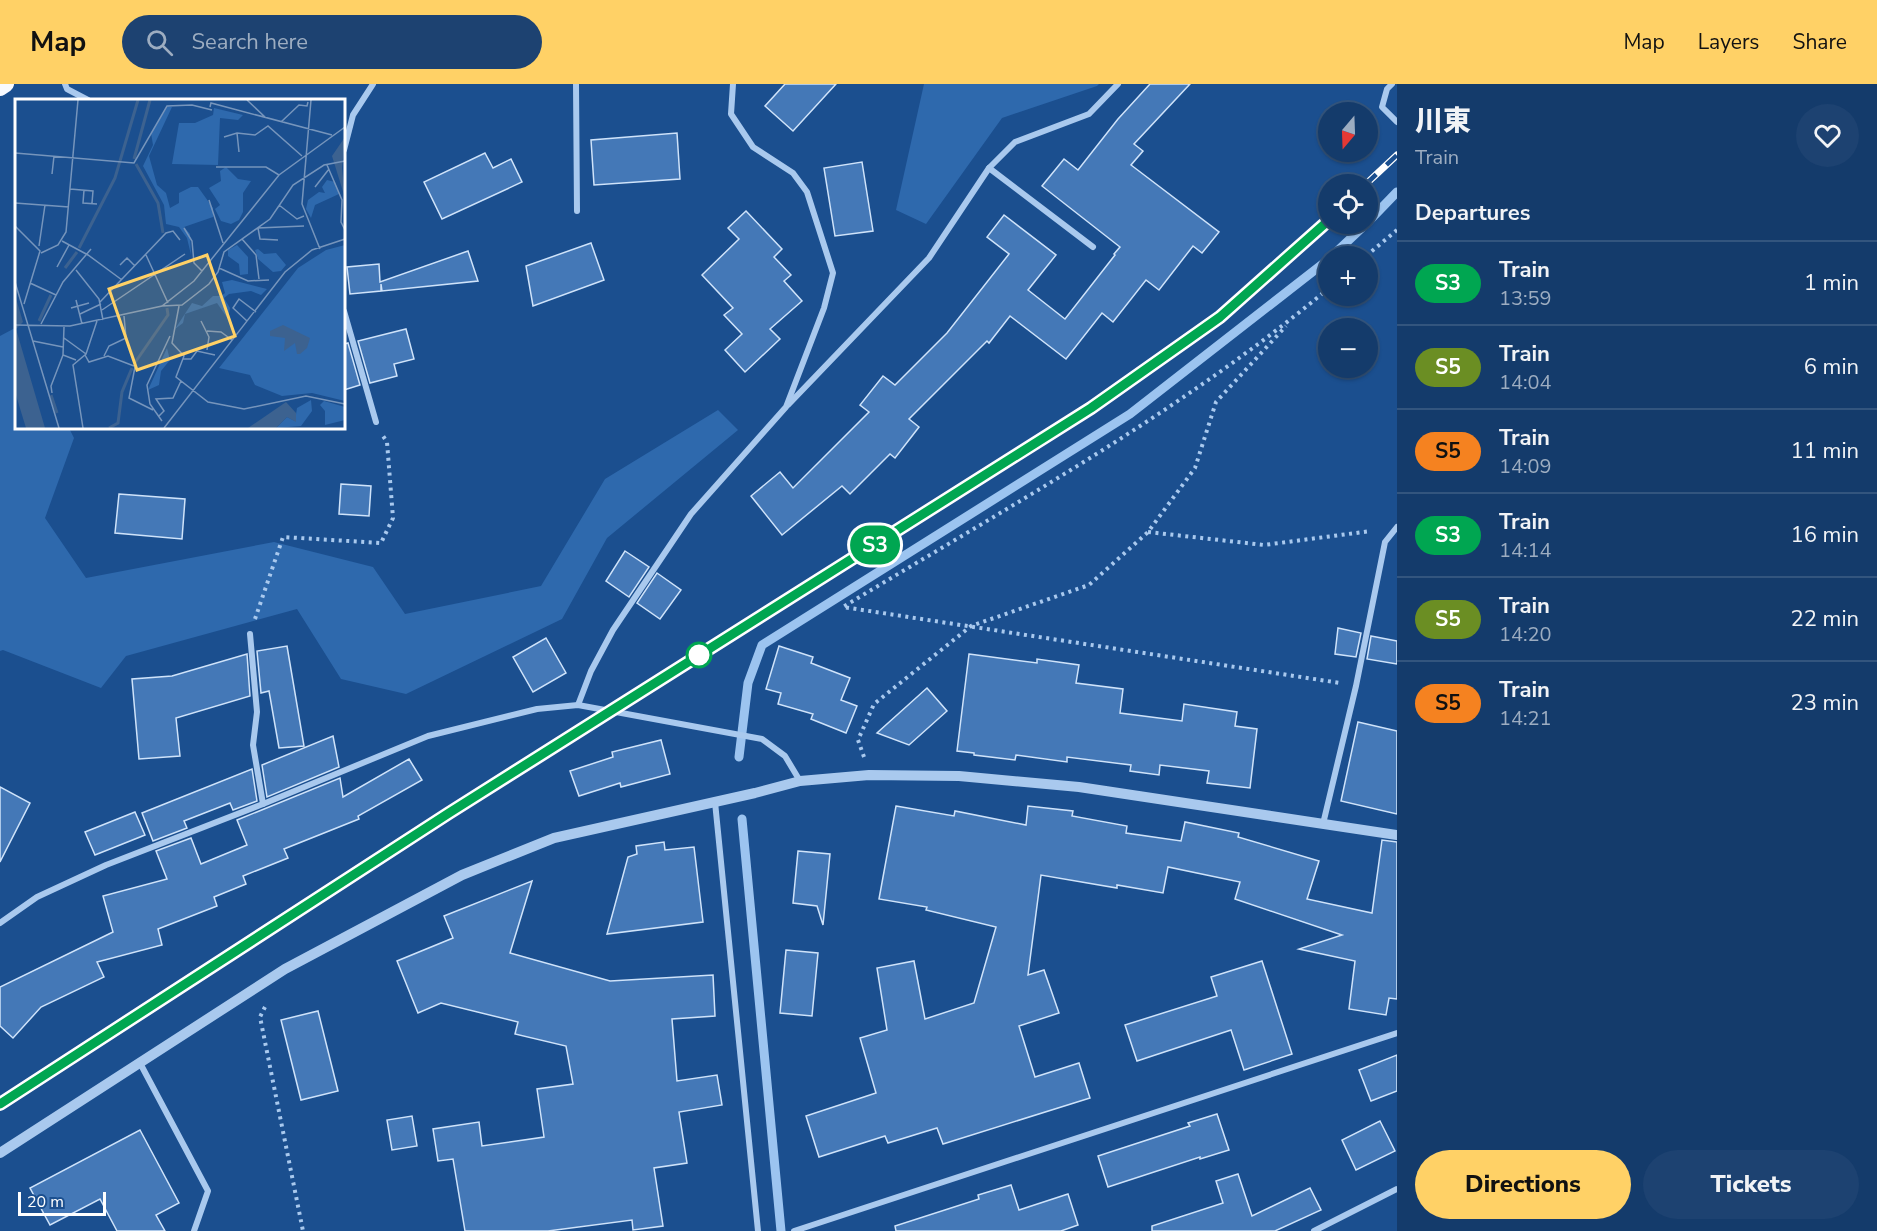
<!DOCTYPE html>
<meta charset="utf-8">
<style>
:root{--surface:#143b6b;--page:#1d4271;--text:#f1f3f6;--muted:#9dadc1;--line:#33557e;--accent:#ffd166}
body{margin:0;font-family:"Nunito Sans","Noto Sans JP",sans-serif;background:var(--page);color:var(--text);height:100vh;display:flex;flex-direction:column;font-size:22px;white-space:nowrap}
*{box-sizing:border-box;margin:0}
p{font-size:20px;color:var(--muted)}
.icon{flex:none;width:33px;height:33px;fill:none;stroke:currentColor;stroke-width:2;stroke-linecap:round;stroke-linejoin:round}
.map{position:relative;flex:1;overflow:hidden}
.sheet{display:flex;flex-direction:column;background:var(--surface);width:480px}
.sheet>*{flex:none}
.badge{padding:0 12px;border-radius:20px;font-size:21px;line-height:39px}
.needle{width:39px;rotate:199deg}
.tools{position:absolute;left:1318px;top:18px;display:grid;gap:12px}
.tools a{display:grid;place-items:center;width:60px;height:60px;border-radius:50%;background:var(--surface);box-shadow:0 2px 4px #0004,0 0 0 2px var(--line);font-size:30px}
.scale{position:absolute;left:18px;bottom:15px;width:88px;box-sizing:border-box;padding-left:6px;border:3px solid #fff;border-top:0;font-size:16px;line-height:21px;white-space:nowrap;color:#fff;-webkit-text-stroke:4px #1b4f8f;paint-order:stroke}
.map>.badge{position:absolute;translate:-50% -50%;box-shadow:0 0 0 3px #fff}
h2{padding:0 18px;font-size:22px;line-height:54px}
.round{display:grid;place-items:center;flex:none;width:63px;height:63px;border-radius:32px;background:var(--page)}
.overview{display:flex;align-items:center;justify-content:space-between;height:102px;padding:0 18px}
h1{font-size:28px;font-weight:800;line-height:45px}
.action{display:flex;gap:12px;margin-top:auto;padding:12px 18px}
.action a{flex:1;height:69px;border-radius:36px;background:var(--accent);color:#111;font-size:24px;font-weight:800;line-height:69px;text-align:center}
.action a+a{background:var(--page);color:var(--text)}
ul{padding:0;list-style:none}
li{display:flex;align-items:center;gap:18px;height:84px;padding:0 18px;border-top:2px solid var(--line)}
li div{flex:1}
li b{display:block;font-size:22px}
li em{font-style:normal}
li .badge{min-width:66px;font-weight:700;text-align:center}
header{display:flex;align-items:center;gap:36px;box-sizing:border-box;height:84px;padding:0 30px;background:var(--accent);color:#111}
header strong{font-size:28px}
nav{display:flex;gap:33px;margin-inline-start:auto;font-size:21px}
.search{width:420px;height:54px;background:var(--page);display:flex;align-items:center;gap:15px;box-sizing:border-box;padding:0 21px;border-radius:33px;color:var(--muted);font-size:22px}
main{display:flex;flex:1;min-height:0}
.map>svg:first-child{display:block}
.green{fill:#2e69ad}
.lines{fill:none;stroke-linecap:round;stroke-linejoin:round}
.stream{stroke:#9cc4f0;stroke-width:9}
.building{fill:#4478b7;stroke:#cfe3fa;stroke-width:1.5}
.path{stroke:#a9c9ee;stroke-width:4;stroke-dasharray:3 4.5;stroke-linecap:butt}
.minor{stroke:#a9c9ee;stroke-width:6}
.tertiary{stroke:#a9c9ee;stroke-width:10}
.trunk{stroke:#f8faff;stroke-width:16}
.rail-casing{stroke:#fff;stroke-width:7}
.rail{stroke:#1b4f8f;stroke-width:4.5;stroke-dasharray:14;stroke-linecap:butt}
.line-casing{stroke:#fff;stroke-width:14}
.line{stroke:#00a651;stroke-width:9}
.stop-dot{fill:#fff;stroke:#00a651;stroke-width:3}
.inset-river{fill:none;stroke:#3c6290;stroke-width:3}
.inset-road{fill:none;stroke:#7695bc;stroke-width:1.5}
.view{fill:#ffd166;fill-opacity:0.15;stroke:#ffd166;stroke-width:3}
.inset-edge{fill:none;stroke:#fff;stroke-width:3}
</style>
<header>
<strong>Map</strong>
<div class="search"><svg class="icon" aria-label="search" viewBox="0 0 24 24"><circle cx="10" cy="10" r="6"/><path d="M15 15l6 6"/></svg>Search here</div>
<nav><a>Map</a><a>Layers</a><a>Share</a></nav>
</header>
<main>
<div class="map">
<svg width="1397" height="1147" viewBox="0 0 1397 1147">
<rect width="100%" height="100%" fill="#1b4f8f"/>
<g class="green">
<polygon points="924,0 1099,0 1097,2 1002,34 926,140 896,126"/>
<polygon points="15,244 16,247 16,344 69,344 74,354 45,434 86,494 274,458 373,483 405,530 541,502 605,395 718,326 738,346 607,454 562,535 406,610 341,595 297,525 126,572 101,604 3,566 0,567 0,252"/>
</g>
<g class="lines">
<g class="stream">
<polyline points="1368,138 1397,108"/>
<polyline points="1332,172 1366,140"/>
<polyline points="739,673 748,599 762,561 1130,330 1329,175"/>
<polyline points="742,735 781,1147"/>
</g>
</g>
<g class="building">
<polygon points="785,0 836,0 793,47 765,22"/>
<polygon points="1150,0 1190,0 1134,60 1143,67 1131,81 1219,148 1202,169 1193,162 1159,206 1146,196 1113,238 1102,229 1066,275 1010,232 989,259 987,257 909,335 919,343 895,374 890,370 850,410 842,402 782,451 751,412 780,388 793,404 869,328 860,321 883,292 895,301 947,249 1009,170 987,153 1004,131 1056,171 1028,206 1065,235 1115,171 1114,170 1120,163 1042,102 1064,75 1078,86 1118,35"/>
<polygon points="677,49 680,95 594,101 591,56"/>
<polygon points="485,69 493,84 511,75 522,98 442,135 424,98"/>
<polygon points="862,78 873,147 835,152 824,84"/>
<polygon points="746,127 782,165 774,173 791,191 784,197 802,217 770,245 780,255 745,288 725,266 742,250 724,231 733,224 702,191 739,155 728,144"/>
<polygon points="591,159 604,196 533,222 526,182"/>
<polygon points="468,167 478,197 382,207 381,200 381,207 350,210 347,183 379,180 380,198"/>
<polygon points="406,245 414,275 394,280 397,292 370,299 358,257"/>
<polygon points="348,259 360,301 344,306 344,260"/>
<polygon points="341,400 371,402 369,432 339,430"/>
<polygon points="119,410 185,415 182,455 115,449"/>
<polygon points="625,467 649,483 629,513 606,497"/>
<polygon points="657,489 681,506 660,535 637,519"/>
<polygon points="1338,544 1361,549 1356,573 1335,570"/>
<polygon points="1371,552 1397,557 1397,580 1367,575"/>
<polygon points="546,554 566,589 533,608 513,573"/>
<polygon points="287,562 304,662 279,664 269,607 261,609 257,567"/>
<polygon points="779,562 813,573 811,579 850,594 841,616 857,622 846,649 811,635 813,630 778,620 781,609 766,605"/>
<polygon points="247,570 250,612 176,634 180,672 139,675 132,595 172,592"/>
<polygon points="969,570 1037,579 1037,575 1079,581 1076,599 1123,605 1120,629 1182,637 1184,620 1237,628 1235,642 1257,645 1250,704 1207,699 1209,687 1160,681 1159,691 1130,687 1131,681 1067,673 1067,678 1016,671 1015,676 974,671 974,669 957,667"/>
<polygon points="927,604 947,627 909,661 877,649"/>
<polygon points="1358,638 1397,647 1397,730 1341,717"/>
<polygon points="333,652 339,683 267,713 262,681"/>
<polygon points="661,656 670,690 621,703 620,699 579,712 570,687 613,673 612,668"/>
<polygon points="409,675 422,696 358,732 359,735 284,765 288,774 243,792 246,800 214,813 217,822 158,845 162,861 97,878 104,893 41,923 13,954 0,942 0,903 113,848 103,812 167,795 156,767 191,754 201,780 247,761 237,736 340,694 343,713"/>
<polygon points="252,685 257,717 233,726 230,719 184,737 187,744 153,757 142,729"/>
<polygon points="0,703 30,719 0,778"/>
<polygon points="896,722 954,732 955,727 1026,741 1028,722 1073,727 1072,732 1127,742 1126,749 1181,757 1185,738 1239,749 1238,753 1319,777 1307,815 1372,829 1382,756 1397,758 1397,915 1389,914 1386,931 1349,925 1355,877 1299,865 1342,851 1235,815 1240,798 1168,783 1163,809 1117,801 1117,804 1041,791 1028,891 1044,886 1059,929 1019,942 1035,993 1079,979 1090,1014 943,1060 937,1044 888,1059 885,1052 819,1073 806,1032 876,1009 860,954 887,946 877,884 914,877 925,935 974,919 996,843 926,826 927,823 879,815"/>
<polygon points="135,728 145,751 95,771 85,748"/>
<polygon points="664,758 665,766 694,763 703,838 607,850 628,773 637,770 636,762"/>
<polygon points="798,767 830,770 823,841 817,822 793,819"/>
<polygon points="532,797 510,869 610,897 713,891 715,932 672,935 677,997 717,991 722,1021 679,1028 687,1079 654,1084 663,1142 633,1146 632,1136 548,1147 465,1147 453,1075 438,1077 433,1045 479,1038 482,1062 544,1053 537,1005 573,1000 566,962 515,950 518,938 441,919 418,929 397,877 453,854 444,832"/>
<polygon points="786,866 818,869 812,932 780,929"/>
<polygon points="1262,877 1292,970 1244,986 1231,946 1137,977 1125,941 1217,912 1211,893"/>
<polygon points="318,927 338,1007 301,1016 281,936"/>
<polygon points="1397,971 1397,1007 1371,1017 1359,986"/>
<polygon points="1217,1030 1229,1066 1200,1075 1200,1073 1108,1103 1098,1072 1190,1042 1188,1039"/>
<polygon points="412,1032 417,1062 392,1066 387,1036"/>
<polygon points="1380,1037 1395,1067 1356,1086 1342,1056"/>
<polygon points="140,1046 179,1119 156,1131 165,1147 117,1147 100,1115 50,1141 30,1104"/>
<polygon points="1238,1090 1252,1132 1310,1104 1321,1126 1275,1147 1152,1147 1152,1142 1223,1119 1216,1097"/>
<polygon points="1011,1101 1019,1126 1068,1110 1078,1141 1061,1147 896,1147 895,1142 979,1115 978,1111"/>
</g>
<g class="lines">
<g class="path">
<polyline points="1366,172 1397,146"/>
<path d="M1329 204C1181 328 1008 423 843 523L1340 599"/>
<polyline points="1148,448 1264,461 1371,447"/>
<polyline points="255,535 283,453 381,459 393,434 387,358 383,352"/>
<polyline points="864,673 858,656 874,620 971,542 1089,501 1148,448 1195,384 1216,318 1286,242"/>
<polyline points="265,923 260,933 303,1147"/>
</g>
<g class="minor">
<polyline points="65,0 67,5 88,16"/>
<polyline points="576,0 577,127"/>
<polyline points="1392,0 1387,5 1382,23 1397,38"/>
<polyline points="344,66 353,31 373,0"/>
<polyline points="989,84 1093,163"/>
<polyline points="344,227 376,338"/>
<polyline points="788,321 929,174 989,84 1015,58 1089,30 1118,0"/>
<polyline points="250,550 257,628 253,661 263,720"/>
<polyline points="578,621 591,587 613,546 691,430 786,323 824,224 833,189 807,108 793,89 753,63 731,30 733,0"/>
<polyline points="715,718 758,1147"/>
<polyline points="1323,740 1356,602 1385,458 1397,443"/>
<polyline points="0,839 37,813 106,781 263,720 428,652 537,625 578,621 762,655 785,672 800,697"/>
<polyline points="140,979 208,1107 194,1147"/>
<polyline points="794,1147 1397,949"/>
<polyline points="1314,1147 1397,1105"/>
</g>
<polyline class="tertiary" points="0,1069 285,885 462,791 554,754 755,709 800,697 869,691 959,692 1079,703 1397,751"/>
<polyline class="trunk" points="0,4 6,0"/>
<defs>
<g id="rail">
<polyline points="1366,100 1397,71"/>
<polyline points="0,1020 449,729 1091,323 1220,233 1329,136"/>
</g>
</defs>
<use href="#rail" class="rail-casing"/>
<use href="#rail" class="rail"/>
</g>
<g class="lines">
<defs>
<polyline id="line" points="0,1020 449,729 1091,324 1220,233 1329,136"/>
</defs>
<use href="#line" class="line-casing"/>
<use href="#line" class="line"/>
</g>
<circle class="stop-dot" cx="699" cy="571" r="12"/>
<g transform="translate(15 15)">
<rect width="330" height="330" fill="#1b4f8f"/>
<path d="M153 7 157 8 134 57 142 86 151 94 155 109 164 104V94L176 88H183L198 109V118L169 128 175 135 176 156 172 139 164 128 151 125 149 106 128 67 138 46 136 34ZM199 9 228 16 223 21 205 19 203 66 157 65 164 24H180L198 16ZM211 68 223 80 236 82 228 94V113L224 121 216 125 206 122 200 110 205 106 194 89 206 82 205 72ZM312 81 320 83 324 95 300 106 296 119 291 110 293 101 304 93 310 94 307 88ZM222 146 233 158V175L225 176 224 165 213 157V151ZM330 146V302L297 294 267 297 240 286 235 276 204 269 283 169 311 151ZM243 150 249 155 261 154 271 166 266 172 258 173 243 160 240 151ZM217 181 252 190 246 196 236 192 214 195 209 199 215 209 213 220 202 204 170 215 168 224 160 230 177 204 187 207 198 197H206L210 194 207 183ZM152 249 155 261 146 272 144 286 133 291ZM296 301 297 312 286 327 261 329 272 318 280 322 282 309ZM309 302 330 308V321L310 326V312L305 306Z" fill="#2e69ad"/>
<path d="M330 38 327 69 330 99 317 57ZM0 196 8 223 1 230 30 329H11L0 293ZM268 226 295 239 292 249 285 255H282L280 244 269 252 270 239 255 237V232ZM271 303 281 314V323L272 318 261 329H233Z" fill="#3c6290"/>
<path class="inset-river" d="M119 60 135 1M121 65 143 104 148 134M64 149 100 79 123 1M50 169 62 153M24 222 36 196M119 265 153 216 152 209M36 296 42 314M94 329 103 324 107 293 117 269"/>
<path class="inset-road" d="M232 1 251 19M296 1 287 105 305 150M195 8 196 4 317 36M266 23 284 6 292 7 293 3M222 34 224 53M209 38 222 34 240 36 253 27 287 57M0 54 119 64 152 7 177 6 197 11M312 66 327 101 326 123 330 131M201 68H251L264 76M37 75 39 57M300 88 314 70M55 90 78 92 77 104M69 91 68 104 82 105M194 101 208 144M0 104 54 108M264 106 282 120 289 117M0 127 25 152 9 205M169 129 177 142 179 164 187 172M227 140 241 156 244 180M263 141 245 140 243 129 289 127M47 142 73 156 107 181M24 147 30 106M26 154 43 146 51 133 63 1M131 156 153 204M105 166 112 159 120 167M42 168 54 146M204 169 233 182 254 181M61 171 84 200 88 221M0 183 44 329M15 184 41 196M61 201 67 225M85 203 151 134 158 132 165 141M147 207 167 206 194 185 203 173 209 153 255 120 278 86 309 66 330 62M164 207 157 244 169 257 161 278 193 303 229 310 291 297 330 305M56 209 74 204M87 211 170 155M65 215 86 205M186 222 194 238 192 251M232 222 218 209 224 200 241 213M26 225 48 183 76 150M0 226 55 227 147 207 179 182 264 76 330 28M49 228 48 256 61 261M192 232 206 233 217 241M49 239 71 255M18 242 48 248M70 256 74 263 93 257 119 267M89 257 94 247 111 239 109 217M168 260H176L182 252 200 256M120 268 114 299 138 311M37 294 36 287 48 256M144 317 149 312 141 300 158 299 166 282M147 322 135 305 132 286 155 237M68 329 58 266 71 255 82 222M149 329 270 173 297 151 330 140"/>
<path class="view" d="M192 156 220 237 122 271 94 190Z"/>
<rect width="330" height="330" class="inset-edge"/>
</g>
</svg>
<div class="tools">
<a><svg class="needle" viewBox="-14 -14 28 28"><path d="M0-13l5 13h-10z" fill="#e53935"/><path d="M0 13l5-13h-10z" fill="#9dadc1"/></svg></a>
<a><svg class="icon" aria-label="locate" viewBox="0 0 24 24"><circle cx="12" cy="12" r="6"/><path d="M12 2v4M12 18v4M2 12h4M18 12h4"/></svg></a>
<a>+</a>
<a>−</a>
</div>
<div class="scale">20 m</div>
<b class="badge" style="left:875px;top:461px;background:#00a651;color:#fff">S3</b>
</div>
<section class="sheet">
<div class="overview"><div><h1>川東</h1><p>Train</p></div><a class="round"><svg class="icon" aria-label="heart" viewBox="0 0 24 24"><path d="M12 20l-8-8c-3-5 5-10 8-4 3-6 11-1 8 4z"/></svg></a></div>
<h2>Departures</h2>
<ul>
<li><span class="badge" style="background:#00a651;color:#fff">S3</span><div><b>Train</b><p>13:59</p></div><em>1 min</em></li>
<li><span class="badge" style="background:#6b8e23;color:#fff">S5</span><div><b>Train</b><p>14:04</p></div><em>6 min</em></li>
<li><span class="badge" style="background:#f58220;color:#111">S5</span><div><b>Train</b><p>14:09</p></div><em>11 min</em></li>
<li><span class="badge" style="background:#00a651;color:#fff">S3</span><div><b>Train</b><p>14:14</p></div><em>16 min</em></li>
<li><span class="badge" style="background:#6b8e23;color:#fff">S5</span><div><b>Train</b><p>14:20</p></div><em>22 min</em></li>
<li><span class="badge" style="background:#f58220;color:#111">S5</span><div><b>Train</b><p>14:21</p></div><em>23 min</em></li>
</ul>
<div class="action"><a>Directions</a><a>Tickets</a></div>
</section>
</main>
